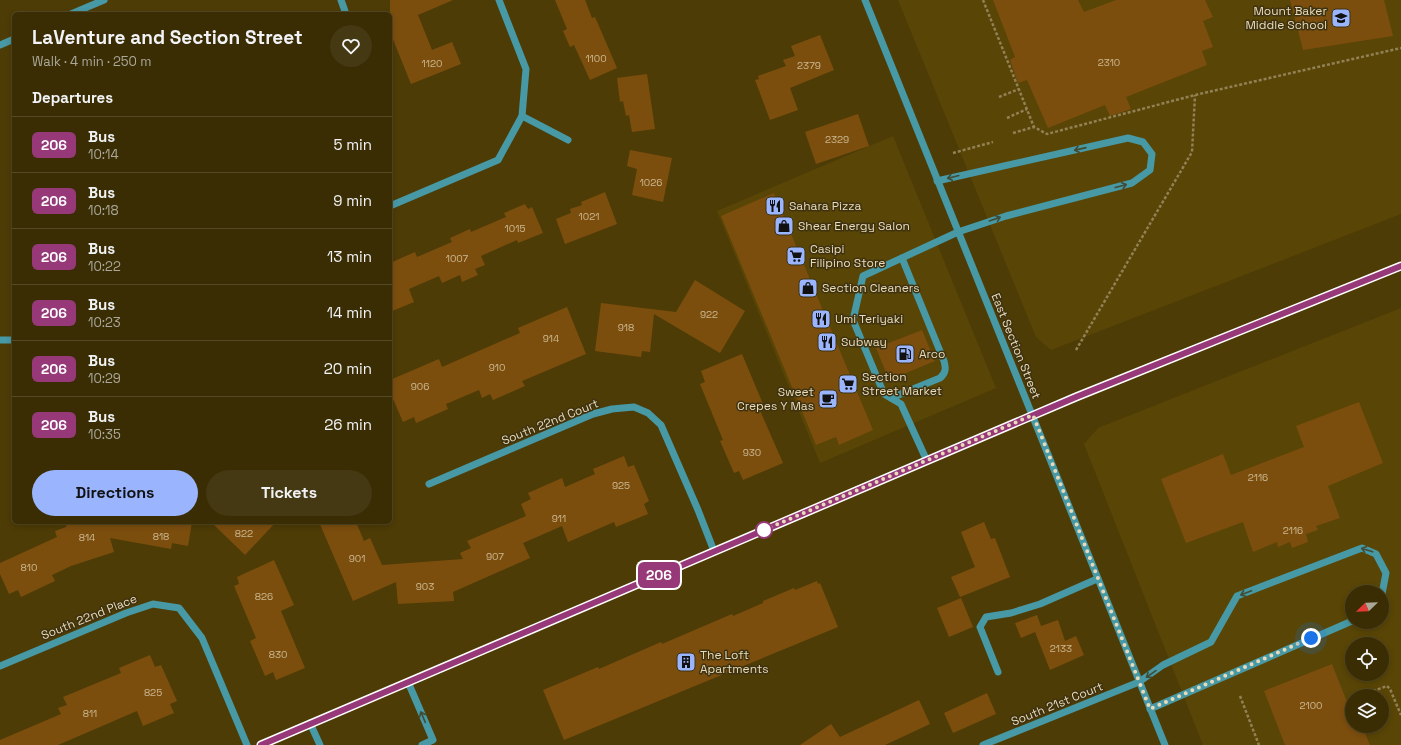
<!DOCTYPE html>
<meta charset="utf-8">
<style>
:root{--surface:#3a2d04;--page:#453913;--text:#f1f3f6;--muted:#aba89a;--line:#544926;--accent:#9ab5fd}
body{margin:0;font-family:"Space Grotesk",sans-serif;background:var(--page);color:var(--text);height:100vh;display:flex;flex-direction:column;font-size:15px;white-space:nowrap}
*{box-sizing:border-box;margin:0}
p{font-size:13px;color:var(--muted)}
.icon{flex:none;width:22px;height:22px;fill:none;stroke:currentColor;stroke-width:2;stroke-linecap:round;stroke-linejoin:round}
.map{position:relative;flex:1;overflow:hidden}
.sheet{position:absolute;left:12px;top:12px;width:380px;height:512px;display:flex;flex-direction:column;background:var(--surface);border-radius:6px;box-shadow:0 2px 6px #0003,0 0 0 1px var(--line)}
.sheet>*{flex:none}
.badge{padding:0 8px;border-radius:6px;font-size:14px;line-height:26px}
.needle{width:26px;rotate:247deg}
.buttons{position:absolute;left:1345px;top:585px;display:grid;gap:8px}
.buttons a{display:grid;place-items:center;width:44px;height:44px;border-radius:50%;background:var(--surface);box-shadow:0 2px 6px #0003,0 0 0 1px var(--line);font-size:20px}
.you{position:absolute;width:20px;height:20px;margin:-10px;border:3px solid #fff;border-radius:50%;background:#1a73e8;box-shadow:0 0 0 6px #1a73e833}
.map>.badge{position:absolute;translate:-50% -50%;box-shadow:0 0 0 2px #fff}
h2{padding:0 20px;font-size:15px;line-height:36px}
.round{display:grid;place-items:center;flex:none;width:42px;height:42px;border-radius:21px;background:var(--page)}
.head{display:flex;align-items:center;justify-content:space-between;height:68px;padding:0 20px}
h1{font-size:19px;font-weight:700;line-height:30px}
.action{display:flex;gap:8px;margin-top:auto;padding:8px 20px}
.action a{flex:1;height:46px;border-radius:24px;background:var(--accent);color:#111;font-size:16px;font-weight:700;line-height:46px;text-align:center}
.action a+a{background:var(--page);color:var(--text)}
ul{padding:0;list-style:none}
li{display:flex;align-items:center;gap:12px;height:56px;padding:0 20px;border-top:1px solid var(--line)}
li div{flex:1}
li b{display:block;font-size:15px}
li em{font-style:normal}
li .badge{min-width:44px;font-weight:700;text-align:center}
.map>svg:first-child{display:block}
.built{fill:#594506;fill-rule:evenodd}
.building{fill:#7c4e0e}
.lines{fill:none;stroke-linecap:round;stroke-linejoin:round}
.path{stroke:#918155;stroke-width:2.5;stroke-dasharray:3 2;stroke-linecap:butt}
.minor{stroke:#4799a5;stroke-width:7}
.oneway{stroke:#414c35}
.line-casing{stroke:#fff;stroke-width:9}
.line{stroke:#973978;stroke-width:6}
.walk{stroke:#e7dbbb;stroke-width:4;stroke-dasharray:0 7.2}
.stop-dot{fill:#fff;stroke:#973978;stroke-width:2}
.labels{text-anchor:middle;stroke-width:3;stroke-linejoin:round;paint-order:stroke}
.number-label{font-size:10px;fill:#ccb890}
.poi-label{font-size:12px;fill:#e7dbbb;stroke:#3f3210;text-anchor:start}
.street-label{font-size:12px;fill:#e7dbbb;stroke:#3f3210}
</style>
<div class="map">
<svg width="1401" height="745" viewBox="0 0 1401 745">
<rect width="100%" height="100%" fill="#4e3c06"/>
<g class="built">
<polygon points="898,0 1401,0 1401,214 1051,350 1036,337"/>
<polygon points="893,136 996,388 820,463 717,211"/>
<path d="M1401 308V745H1203L1084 444 1098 428ZM1352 592H1382V622H1352ZM1352 644H1382V674H1352ZM1352 696H1382V726H1352Z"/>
</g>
<g class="building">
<polygon points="390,0 453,0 418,15 432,50 452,42 461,64 411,84 390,32"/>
<polygon points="555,0 585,0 592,18 595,17 617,68 590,80 574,45 570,47 563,31 567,29"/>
<polygon points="993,0 1078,0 1084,12 1116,0 1205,0 1213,17 1203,21 1213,47 1202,51 1207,65 1126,97 1131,109 1110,116 1105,105 1048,128 1027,80 1018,83 1010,60 1015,57"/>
<polygon points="1290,0 1384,0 1393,36 1303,50"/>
<polygon points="820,35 834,70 790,88 798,110 770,120 755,80 759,79 758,76 786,66 783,60 795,56 791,46"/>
<polygon points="647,74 655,129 632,132 629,115 626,116 623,101 620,102 617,78"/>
<polygon points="858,114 869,146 816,164 805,132"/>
<polygon points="630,150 672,158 663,202 632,195 637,169 627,166"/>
<polygon points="605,192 617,224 565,244 556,219 571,213 570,209 582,205 581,202"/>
<polygon points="774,193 873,430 839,445 836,437 816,445 721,216"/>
<polygon points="525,204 528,209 532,207 543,233 518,243 517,240 481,256 485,265 475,269 478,275 462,282 460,275 442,283 439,276 409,289 414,302 390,312 390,263 415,252 417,257 452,242 450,238 470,229 471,232 506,217 504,213"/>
<polygon points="695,280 745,311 720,353 654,314 650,352 642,351 641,357 595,351 601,303 676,312"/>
<polygon points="567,307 586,354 522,381 525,386 493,400 490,394 482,398 479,390 446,404 448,409 416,423 414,417 403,422 390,392 390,380 439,359 442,367 520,333 518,328"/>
<polygon points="922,330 935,361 889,380 876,348"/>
<polygon points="742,354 763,404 758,406 783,463 743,480 739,471 734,473 720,441 723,440 700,384 705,382 701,371"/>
<polygon points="1359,402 1383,463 1328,486 1340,518 1316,526 1318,530 1306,534 1308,542 1292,548 1290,542 1278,547 1277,542 1253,552 1243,522 1186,543 1161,479 1223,454 1231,475 1304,447 1296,426"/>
<polygon points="624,456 628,467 634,465 649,501 644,504 648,514 616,527 614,522 568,542 562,526 523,543 530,558 453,592 454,601 398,604 396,582 353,601 319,522 356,522 364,541 370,538 382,565 463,559 460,553 471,548 467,541 526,516 521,504 531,499 528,493 562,478 565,487 595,474 593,469"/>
<polygon points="67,522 192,522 188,546 172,543 171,549 110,538 114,552 71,566 52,575 55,581 21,597 18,590 9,594 0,574 0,563 57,537 55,531 66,527"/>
<polygon points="211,522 276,522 245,555"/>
<polygon points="984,522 991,539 995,538 1010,577 960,597 951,577 975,567 961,532"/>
<polygon points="274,560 294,605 281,611 305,668 276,680 273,672 265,676 250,641 256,638 234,586 239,584 237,577"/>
<polygon points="817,581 818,584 820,583 838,627 564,740 543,690 598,667 599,669 661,642 662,644 732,614 733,616 763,603 763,601 794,588 795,590"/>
<polygon points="961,598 973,627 949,637 937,608"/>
<polygon points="1037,615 1041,626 1058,620 1065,641 1076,636 1084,655 1050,670 1035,632 1021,638 1015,623"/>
<polygon points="150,655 155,667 161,665 177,701 170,704 174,713 143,726 137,711 58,745 0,745 0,740 61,714 58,708 67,705 63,697 121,673 119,668"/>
<polygon points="1332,664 1347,702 1351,700 1352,702 1352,726 1362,726 1370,745 1285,745 1264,691"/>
<polygon points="987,693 996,714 953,733 944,713"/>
<polygon points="919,700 930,724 885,745 800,745 831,724 840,737"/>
</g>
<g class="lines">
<g class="path">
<polyline points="983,0 1034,127"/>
<polyline points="999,97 1019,89"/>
<polyline points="1007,118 1027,109"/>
<polyline points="1013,133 1034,127 1047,134 1195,95 1401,48"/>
<polyline points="953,153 993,142"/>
<polyline points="1076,350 1192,152 1195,95"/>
<polyline points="1373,691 1387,686 1390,689 1401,715"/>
<polyline points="1240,696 1259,745"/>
</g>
<g class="minor">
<polyline points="341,0 346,14"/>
<polyline points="865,0 1165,745"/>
<polyline points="71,14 104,0"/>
<polyline points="0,45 14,39"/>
<polyline points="522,116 568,140"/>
<polyline points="390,206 498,160 522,116 526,69 499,0"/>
<polyline points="0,340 14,340"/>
<path d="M891 398 940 378C946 373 946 368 944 361L902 258"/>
<polyline points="927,461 901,404 884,394 853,320 863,276 958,232 1006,216 1132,183 1150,170 1152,154 1143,142 1128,138 937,181"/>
<polyline points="429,484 593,414 612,409 634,407 648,413 661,425 698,510 714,551"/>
<polyline points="0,666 126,613 153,604 179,608 202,638 247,745"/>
<polyline points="998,672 980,627 986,617 1011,613 1040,604 1097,579"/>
<polyline points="408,682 433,740 422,745"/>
<polyline points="1150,709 1352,621"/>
<polyline points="310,723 320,745"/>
<polyline points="261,745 1075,397 1401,266"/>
<polyline points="983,745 1139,682 1163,665 1211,642 1237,596 1362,548 1376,554 1386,573 1382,594"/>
</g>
</g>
<defs><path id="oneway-shaft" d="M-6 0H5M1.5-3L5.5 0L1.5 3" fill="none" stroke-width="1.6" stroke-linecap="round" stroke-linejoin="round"/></defs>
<g class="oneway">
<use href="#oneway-shaft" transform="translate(1080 149) rotate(167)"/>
<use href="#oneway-shaft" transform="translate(953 177) rotate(166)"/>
<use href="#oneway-shaft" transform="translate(1121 186) rotate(-15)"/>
<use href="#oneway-shaft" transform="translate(995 219) rotate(-19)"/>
<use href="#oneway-shaft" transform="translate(1367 550) rotate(-162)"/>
<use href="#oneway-shaft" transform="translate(1246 593) rotate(159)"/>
<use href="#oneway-shaft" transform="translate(1151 674) rotate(145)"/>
<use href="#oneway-shaft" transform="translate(423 717) rotate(-113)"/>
</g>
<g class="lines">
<defs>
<polyline id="line" points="261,745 1076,397 1401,266"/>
</defs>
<use href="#line" class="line-casing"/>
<use href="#line" class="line"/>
<polyline class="walk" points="764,530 1033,415 1150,709 1311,638"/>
</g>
<defs>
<symbol id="school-square" viewBox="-11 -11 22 22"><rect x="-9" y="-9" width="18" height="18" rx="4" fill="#9ab5fd" stroke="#3f3210"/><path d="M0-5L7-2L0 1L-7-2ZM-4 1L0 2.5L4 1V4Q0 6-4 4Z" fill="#111"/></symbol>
<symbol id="restaurant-square" viewBox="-11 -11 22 22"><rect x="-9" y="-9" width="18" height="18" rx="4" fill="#9ab5fd" stroke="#3f3210"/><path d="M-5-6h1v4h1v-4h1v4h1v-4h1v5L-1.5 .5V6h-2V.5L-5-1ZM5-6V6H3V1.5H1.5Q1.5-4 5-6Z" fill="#111"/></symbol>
<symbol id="shop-square" viewBox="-11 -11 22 22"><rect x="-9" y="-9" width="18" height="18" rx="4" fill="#9ab5fd" stroke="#3f3210"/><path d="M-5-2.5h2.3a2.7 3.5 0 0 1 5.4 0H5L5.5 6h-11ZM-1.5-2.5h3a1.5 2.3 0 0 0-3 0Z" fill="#111"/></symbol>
<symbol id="supermarket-square" viewBox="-11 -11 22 22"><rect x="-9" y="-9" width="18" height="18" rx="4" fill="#9ab5fd" stroke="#3f3210"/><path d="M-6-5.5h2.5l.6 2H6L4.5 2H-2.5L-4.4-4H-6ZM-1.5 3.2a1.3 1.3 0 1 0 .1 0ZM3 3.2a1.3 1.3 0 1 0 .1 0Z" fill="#111"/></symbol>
<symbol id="fuel-square" viewBox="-11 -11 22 22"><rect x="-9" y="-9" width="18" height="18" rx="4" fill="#9ab5fd" stroke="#3f3210"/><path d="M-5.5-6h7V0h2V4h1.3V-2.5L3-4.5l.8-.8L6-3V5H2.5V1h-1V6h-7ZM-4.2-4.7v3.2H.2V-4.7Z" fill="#111"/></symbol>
<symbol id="cafe-square" viewBox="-11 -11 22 22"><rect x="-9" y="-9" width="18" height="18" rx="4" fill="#9ab5fd" stroke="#3f3210"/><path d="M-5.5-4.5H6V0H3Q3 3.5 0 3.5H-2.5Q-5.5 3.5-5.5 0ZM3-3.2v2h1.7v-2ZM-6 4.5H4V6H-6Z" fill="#111"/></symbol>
<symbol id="building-square" viewBox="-11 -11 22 22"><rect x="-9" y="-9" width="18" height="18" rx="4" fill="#9ab5fd" stroke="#3f3210"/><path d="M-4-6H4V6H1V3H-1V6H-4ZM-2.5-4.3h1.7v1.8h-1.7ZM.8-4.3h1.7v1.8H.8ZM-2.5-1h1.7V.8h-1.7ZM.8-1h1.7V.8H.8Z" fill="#111"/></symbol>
</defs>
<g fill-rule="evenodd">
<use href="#school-square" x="1330" y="7" width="22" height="22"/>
<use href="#restaurant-square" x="764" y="195" width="22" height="22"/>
<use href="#shop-square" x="773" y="215" width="22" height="22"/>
<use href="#supermarket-square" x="785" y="245" width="22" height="22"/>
<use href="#shop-square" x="797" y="277" width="22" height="22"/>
<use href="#restaurant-square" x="810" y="308" width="22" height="22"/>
<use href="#restaurant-square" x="816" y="331" width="22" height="22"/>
<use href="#fuel-square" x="894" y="343" width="22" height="22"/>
<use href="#supermarket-square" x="837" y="373" width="22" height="22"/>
<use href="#cafe-square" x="817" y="388" width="22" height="22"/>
<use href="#building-square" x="675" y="651" width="22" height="22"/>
</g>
<circle class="stop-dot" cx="764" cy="530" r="8"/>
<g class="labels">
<g class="number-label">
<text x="596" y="62">1100</text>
<text x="1109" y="66">2310</text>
<text x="432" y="67">1120</text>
<text x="809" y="69">2379</text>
<text x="837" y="143">2329</text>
<text x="651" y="186">1026</text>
<text x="589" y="220">1021</text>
<text x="515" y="232">1015</text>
<text x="457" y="262">1007</text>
<text x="709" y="318">922</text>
<text x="626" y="331">918</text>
<text x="551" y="342">914</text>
<text x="497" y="371">910</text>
<text x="420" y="390">906</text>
<text x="752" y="456">930</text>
<text x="1258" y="481">2116</text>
<text x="621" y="489">925</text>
<text x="559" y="522">911</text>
<text x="1293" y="534">2116</text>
<text x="244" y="537">822</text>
<text x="161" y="540">818</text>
<text x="87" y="541">814</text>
<text x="495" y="560">907</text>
<text x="357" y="562">901</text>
<text x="29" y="571">810</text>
<text x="425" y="590">903</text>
<text x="264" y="600">826</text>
<text x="1061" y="652">2133</text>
<text x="278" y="658">830</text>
<text x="153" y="696">825</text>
<text x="1311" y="709">2100</text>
<text x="90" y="717">811</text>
</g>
<g class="poi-label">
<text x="1327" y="15" text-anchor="end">Mount Baker<tspan x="1327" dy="14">Middle School</tspan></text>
<text x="789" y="210">Sahara Pizza</text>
<text x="798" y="230">Shear Energy Salon</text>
<text x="810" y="253">Casipi<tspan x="810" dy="14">Filipino Store</tspan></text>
<text x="822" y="292">Section Cleaners</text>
<text x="835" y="323">Umi Teriyaki</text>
<text x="841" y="346">Subway</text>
<text x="919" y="358">Arco</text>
<text x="862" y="381">Section<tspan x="862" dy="14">Street Market</tspan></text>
<text x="814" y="396" text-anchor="end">Sweet<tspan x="814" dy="14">Crepes Y Mas</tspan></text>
<text x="700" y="659">The Loft<tspan x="700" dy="14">Apartments</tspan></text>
</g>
<g class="street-label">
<text transform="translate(1016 346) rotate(68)" y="4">East Section Street</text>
<text transform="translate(550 422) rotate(-22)" y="4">South 22nd Court</text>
<text transform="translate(89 617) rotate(-22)" y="4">South 22nd Place</text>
<text transform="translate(1057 704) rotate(-22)" y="4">South 21st Court</text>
</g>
</g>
</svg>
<div class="buttons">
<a><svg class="needle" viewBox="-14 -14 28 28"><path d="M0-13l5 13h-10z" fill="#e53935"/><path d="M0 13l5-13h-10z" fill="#aba89a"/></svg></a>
<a><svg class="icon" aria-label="locate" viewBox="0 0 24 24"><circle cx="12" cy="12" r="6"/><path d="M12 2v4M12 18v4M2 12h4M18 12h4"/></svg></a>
<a><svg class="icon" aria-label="layers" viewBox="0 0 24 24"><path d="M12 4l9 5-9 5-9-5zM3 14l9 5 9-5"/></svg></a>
</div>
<div class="you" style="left:1311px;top:638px"></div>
<b class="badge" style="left:659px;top:575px;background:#973978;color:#fff">206</b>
<section class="sheet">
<div class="head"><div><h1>LaVenture and Section Street</h1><p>Walk · 4 min · 250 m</p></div><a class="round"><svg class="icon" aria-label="heart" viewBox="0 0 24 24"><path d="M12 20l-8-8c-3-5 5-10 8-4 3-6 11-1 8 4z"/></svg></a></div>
<h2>Departures</h2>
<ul>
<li><span class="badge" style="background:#973978;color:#fff">206</span><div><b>Bus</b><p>10:14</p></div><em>5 min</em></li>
<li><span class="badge" style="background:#973978;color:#fff">206</span><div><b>Bus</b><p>10:18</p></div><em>9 min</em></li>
<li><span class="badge" style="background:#973978;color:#fff">206</span><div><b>Bus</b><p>10:22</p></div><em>13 min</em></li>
<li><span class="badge" style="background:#973978;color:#fff">206</span><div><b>Bus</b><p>10:23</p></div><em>14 min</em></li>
<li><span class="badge" style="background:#973978;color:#fff">206</span><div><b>Bus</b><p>10:29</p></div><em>20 min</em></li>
<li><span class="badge" style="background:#973978;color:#fff">206</span><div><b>Bus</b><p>10:35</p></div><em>26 min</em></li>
</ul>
<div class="action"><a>Directions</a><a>Tickets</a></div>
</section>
</div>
